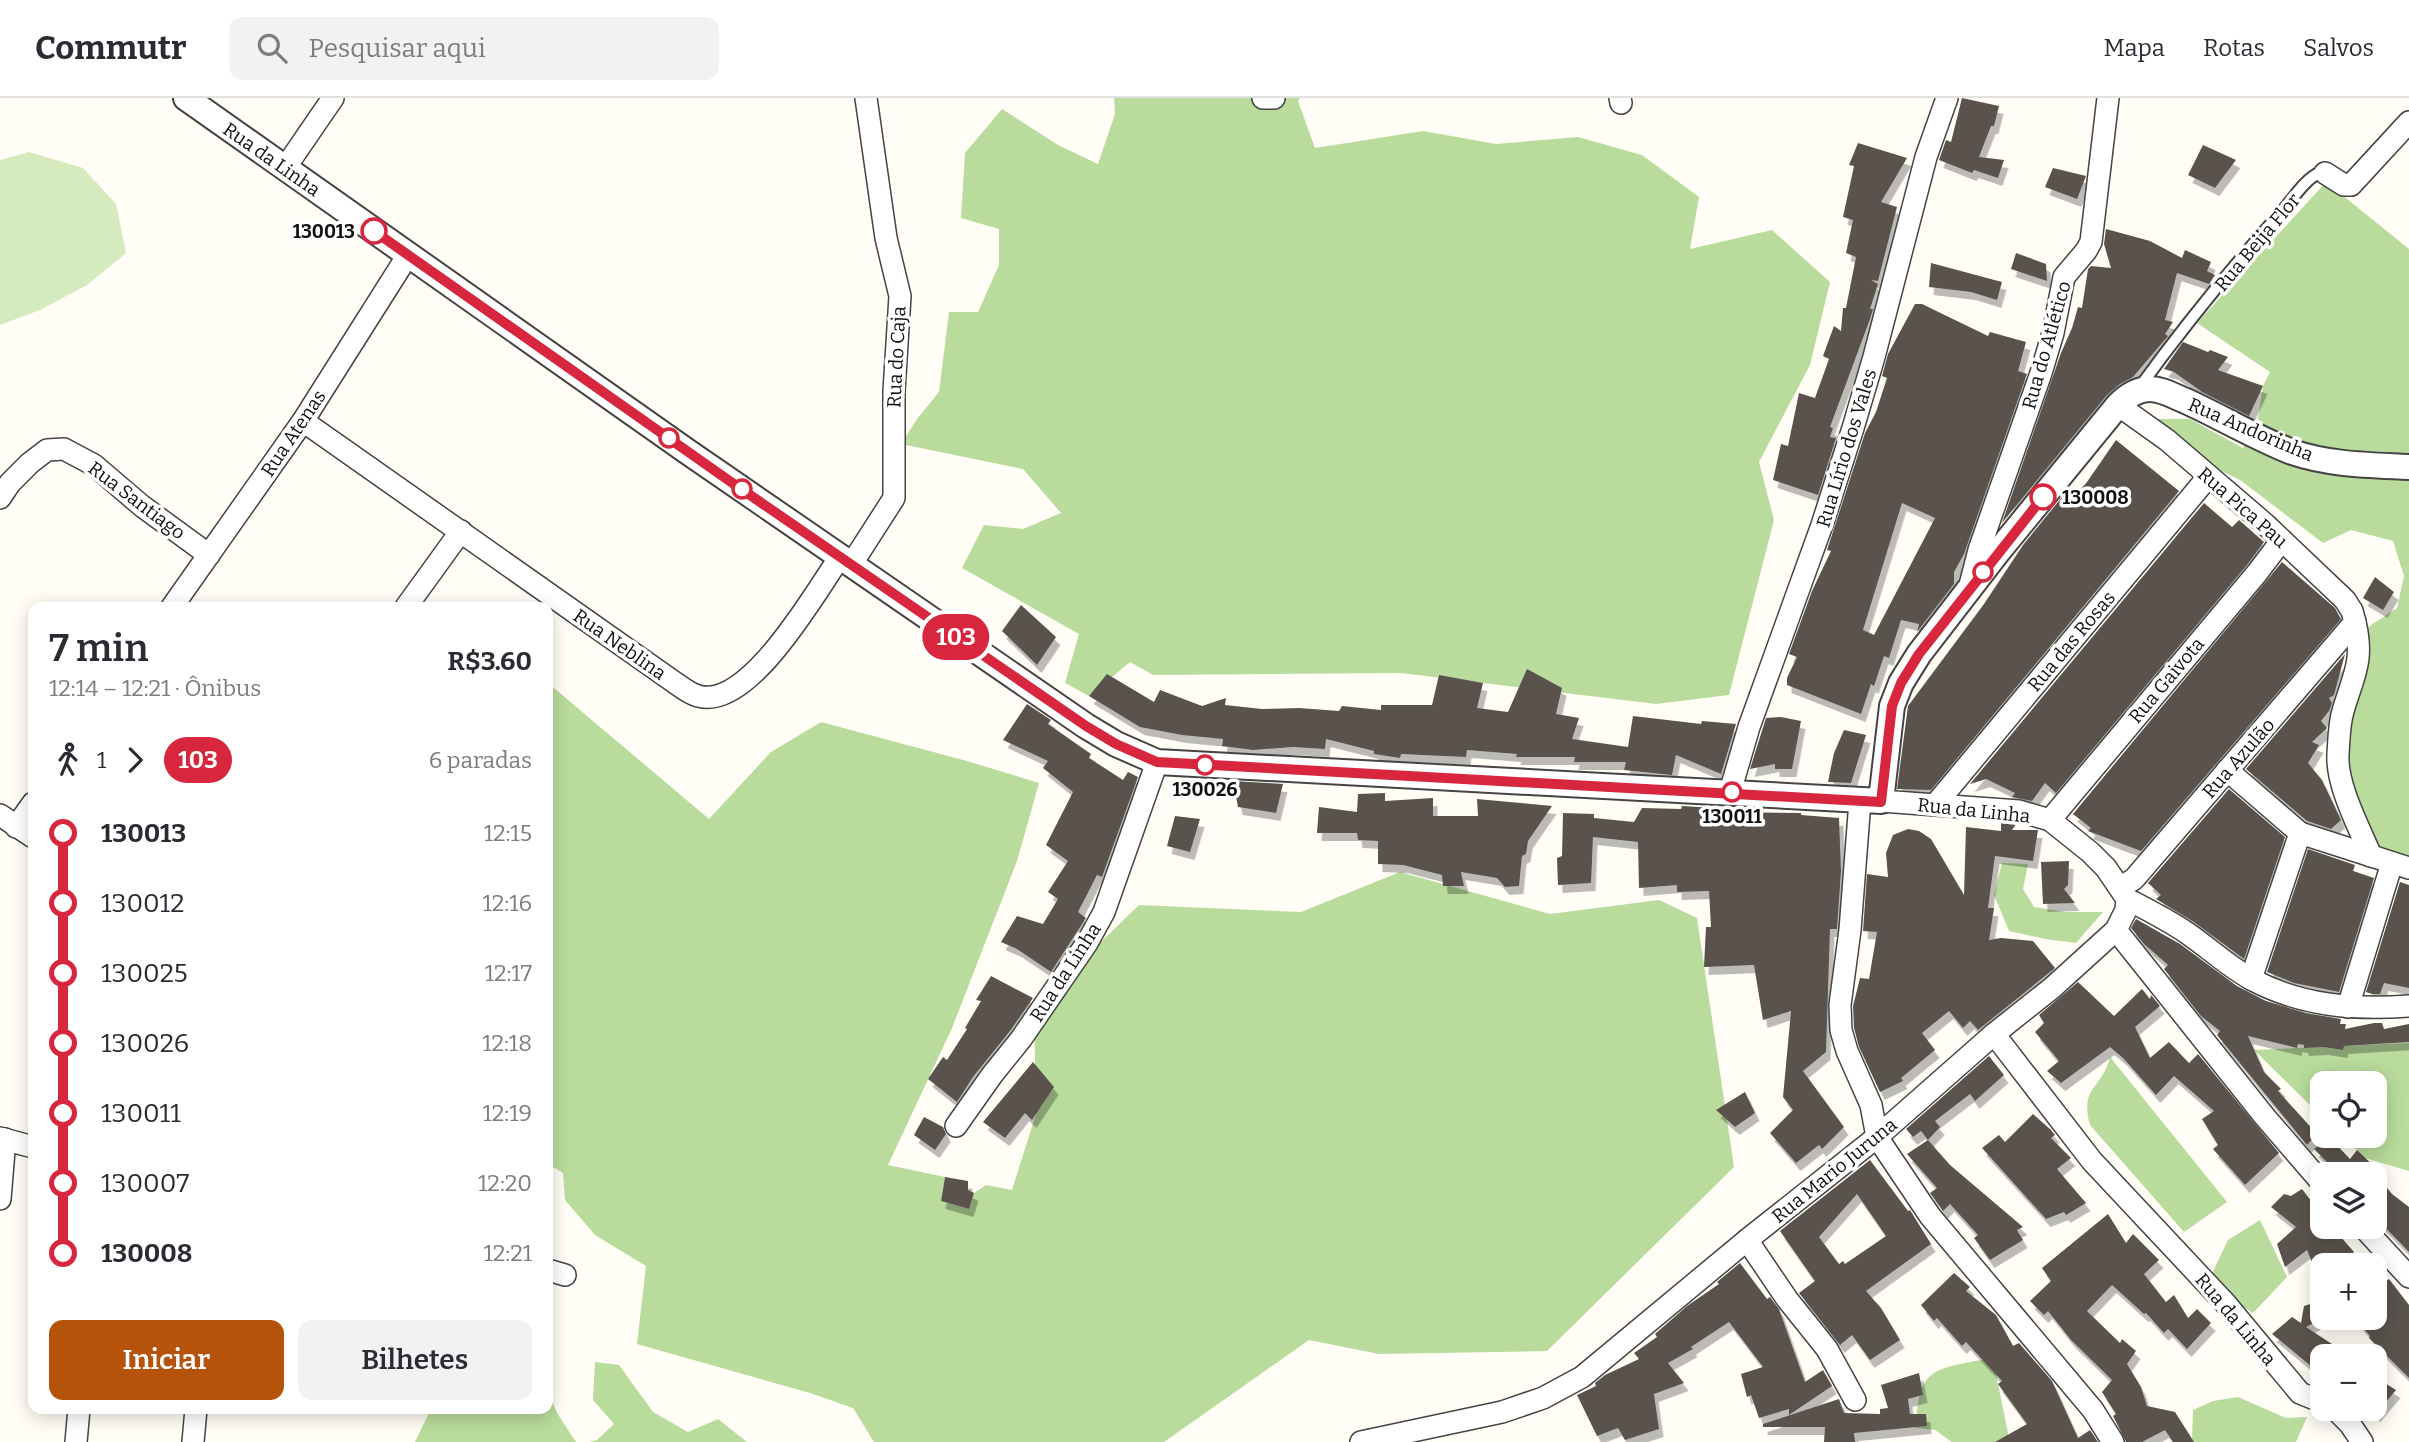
<!DOCTYPE html>
<html lang="pt">
<meta charset="utf-8">
<style>
:root{--surface:#fff;--page:#f2f2f3;--text:#2b2b33;--muted:#7c7c81;--line:#e1e1e2;--accent:#b45309}
body{margin:0;font-family:Bitter,serif;background:var(--page);color:var(--text);height:100vh;display:flex;flex-direction:column;font-size:26px;white-space:nowrap}
*{box-sizing:border-box;margin:0}
p{font-size:23px;color:var(--muted)}
.icon{flex:none;width:38px;height:38px;fill:none;stroke:currentColor;stroke-width:2;stroke-linecap:round;stroke-linejoin:round}
.map{position:relative;flex:1;overflow:hidden}
.panel{position:absolute;left:28px;top:504px;width:525px;height:812px;display:flex;flex-direction:column;background:var(--surface);border-radius:14px;box-shadow:0 4px 18px #0003}
.panel>*{flex:none}
.badge{padding:0 14px;border-radius:23px;font-size:24px;line-height:46px}
.buttons{position:absolute;left:2310px;top:973px;display:grid;gap:14px}
.buttons a{display:grid;place-items:center;width:77px;height:77px;border-radius:14px;background:var(--surface);box-shadow:0 4px 18px #0003;font-size:35px}
.map>.badge{position:absolute;translate:-50% -50%;box-shadow:0 0 0 4px #fff}
.legs{display:flex;align-items:center;gap:10px;height:77px;padding:0 21px;font-size:23px}
.legs p{margin-inline-start:auto}
.head{display:flex;align-items:center;justify-content:space-between;height:119px;padding:0 21px}
h1{font-size:38px;font-weight:600;line-height:52px}
.cta{display:flex;gap:14px;margin-top:auto;padding:14px 21px}
.cta a{flex:1;height:80px;border-radius:14px;background:var(--accent);color:#fff;font-size:28px;font-weight:600;line-height:80px;text-align:center}
.cta a+a{background:var(--page);color:var(--text)}
ul{padding:0 21px;list-style:none}
li{display:flex;align-items:center;gap:24px;height:70px;font-size:26px}
li i{display:grid;place-items:center;width:10px;height:100%;margin:0 9px;background:currentColor}
li i::after{content:'';width:18px;height:18px;margin:-9px;border:5px solid;border-radius:50%;background:var(--surface)}
li p{margin-inline-start:auto}
li:first-child i{background:linear-gradient(#0000 50%,currentColor 0)}
li:last-child i{background:linear-gradient(currentColor 50%,#0000 0)}
header{display:flex;align-items:center;gap:42px;box-sizing:border-box;height:98px;padding:0 35px;background:var(--surface);border-bottom:2px solid var(--line)}
header strong{font-size:33px}
nav{display:flex;gap:38px;margin-inline-start:auto;font-size:24px}
.search{width:490px;height:63px;background:var(--page);display:flex;align-items:center;gap:18px;box-sizing:border-box;padding:0 24px;border-radius:14px;color:var(--muted);font-size:26px}
.map>svg:first-child{display:block}
.green{fill:#d5ebbd}
.forest{fill:#b9dc9c}
.building{fill:#5a524d;fill-rule:evenodd;filter:url(#shadow)}
.lines{fill:none;stroke-linecap:round;stroke-linejoin:round}
.service-casing{stroke:#444;stroke-width:14}
.minor-casing{stroke:#444;stroke-width:24}
.tertiary-casing{stroke:#444;stroke-width:28}
.service{stroke:#fff;stroke-width:10}
.minor{stroke:#fff;stroke-width:21}
.tertiary{stroke:#fff;stroke-width:24}
.line-1-casing{stroke:#fff;stroke-width:16}
.line-1{stroke:#d7263d;stroke-width:10}
.stop-1-dot{fill:#fff;stroke:#d7263d;stroke-width:3.5}
.labels{text-anchor:middle;stroke-width:7;stroke-linejoin:round;paint-order:stroke}
.street-label{font-size:19px;fill:#111;stroke:#fff}
.stop-label{font-size:19px;font-weight:bold;fill:#111;stroke:#fff}
</style>
<header>
<strong>Commutr</strong>
<div class="search"><svg class="icon" aria-label="search" viewBox="0 0 24 24"><circle cx="10" cy="10" r="6"/><path d="M15 15l6 6"/></svg>Pesquisar aqui</div>
<nav><a>Mapa</a><a>Rotas</a><a>Salvos</a></nav>
</header>
<div class="map">
<svg width="2409" height="1344" viewBox="0 0 2409 1344">
<defs>
<filter id="shadow"><feDropShadow dx="4.5" dy="8" stdDeviation="0" flood-color="#0004"/></filter>
</defs>
<rect width="100%" height="100%" fill="#fffdf5"/>
<polygon class="green" points="29,54 83,70 116,106 126,155 87,187 40,212 0,227 0,62"/>
<g class="forest">
<polygon points="1114,0 1300,0 1298,3 1315,50 1423,33 1496,46 1578,39 1642,57 1699,99 1690,151 1772,132 1830,184 1810,267 1759,364 1774,422 1729,597 1656,606 1401,575 1153,577 1130,564 1089,598 1065,585 1079,536 962,470 984,427 1023,431 1061,415 1023,371 901,346 917,321 939,294 949,214 978,214 999,167 999,131 961,120 965,55 1002,11 1058,47 1098,66 1115,16"/>
<polygon points="2326,84 2409,151 2409,765 2365,754 2343,662 2357,541 2371,527 2397,510 2404,478 2393,443 2351,432 2323,445 2240,382 2197,361 2151,321 2190,321 2243,350 2257,327 2263,288 2270,274 2197,225"/>
<polygon points="548,585 709,721 771,654 821,624 967,663 1039,685 1017,763 952,930 888,1067 945,1079 941,1103 969,1111 974,1095 986,1087 1012,1092 1036,1016 1034,909 1139,807 1301,814 1400,774 1550,816 1659,802 1697,820 1734,1069 1547,1253 1379,1256 1309,1242 1164,1344 874,1344 853,1310 810,1295 637,1246 646,1168 595,1137 565,1102 563,1075 548,1066"/>
<polygon points="2002,765 2028,766 2023,791 2034,809 2065,814 2103,814 2076,845 2045,841 2009,833 1994,797"/>
<polygon points="2409,945 2409,1073 2365,1060 2342,1038 2375,1038 2375,985 2322,985 2322,1019 2254,952"/>
<path d="M2110 959 2227 1104 2184 1134 2090 1027C2080 987 2102 992 2110 959Z"/>
<polygon points="2260,1122 2287,1179 2253,1215 2207,1186 2228,1142"/>
<path d="M1982 1262 1994 1266 2008 1335V1344H1952L1935 1332 1916 1330C1918 1273 1930 1271 1982 1262Z"/>
<polygon points="595,1264 619,1267 653,1314 688,1334 718,1321 747,1344 590,1344 597,1342 614,1326 593,1302"/>
<polygon points="548,1292 557,1315 576,1344 415,1344 431,1311 548,1311"/>
<polygon points="2238,1299 2286,1320 2307,1319 2296,1344 2192,1344 2193,1312 2213,1303"/>
</g>
<g class="building">
<polygon points="1962,0 1999,8 1994,28 1991,28 1979,59 2004,62 1998,80 1974,72 1972,75 1939,62 1946,42 1951,44"/>
<polygon points="1858,45 1907,60 1881,104 1897,109 1878,183 1871,182 1878,186 1870,211 1873,211 1870,221 1830,329 1833,330 1830,339 1836,340 1818,397 1773,382 1781,346 1788,348 1799,295 1815,300 1829,261 1823,258 1834,228 1841,233 1843,210 1846,210 1856,159 1846,155 1853,122 1843,119 1854,68 1849,67"/>
<polygon points="2203,47 2236,62 2215,90 2188,77"/>
<polygon points="2053,70 2086,78 2077,101 2045,89"/>
<polygon points="2106,131 2150,143 2182,160 2185,152 2211,164 2207,173 2215,177 2209,186 2177,175 2165,222 2173,224 2165,236 2168,238 2133,279 2120,286 2107,297 2002,425 2061,255 2072,230 2078,209 2082,210 2088,171 2091,168 2111,170 2104,146"/>
<polygon points="2016,155 2046,166 2047,183 2011,171"/>
<polygon points="1931,165 2002,184 1997,202 1971,194 1929,189"/>
<path d="M1915 206H1922L1988 238 1990 234 2026 244 2018 273 2027 276 1964 456 1954 474V486L1917 534 1919 526 1901 522 1889 560 1884 558 1874 588 1871 586 1861 616 1787 587V580L1797 559 1789 556 1812 493 1831 453 1827 452 1865 335 1876 314 1887 280 1882 278 1888 256ZM1902 405 1935 420 1874 537 1863 532Z"/>
<polygon points="2183,244 2208,254 2210,252 2228,259 2218,272 2263,288 2249,318 2202,294 2174,274 2164,271"/>
<polygon points="2116,342 2179,393 1931,692 1897,691 1908,608 1984,506 2023,447 2062,399 2069,405 2087,384"/>
<polygon points="2204,405 2232,429 2239,422 2264,444 2247,467 2056,695 2045,685 2032,703 2012,699 2015,695 1986,681 1970,686"/>
<polygon points="2282,464 2335,510 2341,521 2141,753 2088,733 2091,730 2073,716"/>
<polygon points="2375,479 2394,494 2383,512 2363,500"/>
<polygon points="1021,507 1056,539 1037,567 1002,533"/>
<polygon points="2345,556 2334,597 2329,600 2332,605 2329,613 2321,623 2327,630 2312,644 2319,647 2308,665 2322,682 2341,722 2331,731 2307,723 2246,671"/>
<polygon points="1527,571 1562,590 1556,616 1579,620 1572,641 1628,649 1633,618 1701,626 1702,623 1736,626 1721,676 1676,657 1672,677 1624,672 1626,664 1574,664 1575,659 1516,659 1517,656 1467,652 1466,659 1401,656 1400,660 1374,656 1374,653 1326,641 1325,651 1293,649 1253,652 1222,648 1223,641 1182,637 1140,629 1089,598 1107,576 1154,604 1160,592 1202,608 1226,600 1225,607 1262,611 1299,610 1339,613 1342,608 1381,612 1381,607 1432,607 1439,577 1483,585 1477,610 1508,614"/>
<polygon points="1027,606 1051,622 1048,626 1091,656 1089,660 1123,682 1128,674 1138,679 1102,779 1097,777 1078,814 1086,820 1051,874 1017,851 1001,844 1017,818 1043,826 1058,801 1048,794 1068,763 1046,747 1073,694 1043,670 1048,663 1003,642"/>
<polygon points="1781,619 1801,623 1792,671 1775,671 1775,666 1750,671 1766,620"/>
<polygon points="1844,632 1866,637 1851,685 1828,684 1834,655"/>
<polygon points="1233,683 1283,686 1276,715 1238,709"/>
<polygon points="2229,691 2285,739 2244,861 2194,824 2156,801 2161,797 2148,785"/>
<polygon points="1385,695 1385,703 1433,700 1433,718 1478,718 1477,701 1552,708 1528,743 1526,756 1522,758 1519,788 1505,789 1497,780 1461,774 1464,788 1443,788 1442,777 1403,767 1378,766 1378,743 1358,742 1357,735 1317,735 1319,709 1357,714 1358,696"/>
<polygon points="1682,708 1716,710 1715,714 1801,715 1801,717 1839,720 1841,773 1837,831 1830,831 1826,954 1803,973 1844,1029 1822,1051 1819,1047 1796,1065 1770,1035 1793,1012 1783,999 1791,913 1763,922 1754,867 1704,869 1706,829 1711,829 1709,793 1677,794 1677,787 1639,790 1638,744 1593,739 1591,785 1558,787 1557,760 1562,758 1563,715 1594,716 1594,720 1634,724 1642,710 1681,711"/>
<polygon points="1175,718 1200,721 1190,754 1167,748"/>
<polygon points="2001,725 2016,726 2012,732 2038,732 2033,763 1995,758 1988,810 1994,810 1989,842 2001,840 2033,843 2055,870 1978,932 1970,923 1963,930 1949,913 1922,935 1935,952 1901,980 1903,983 1880,994 1859,949 1854,930 1853,908 1860,880 1869,881 1877,834 1863,833 1867,776 1888,779 1886,755 1893,737 1908,731 1919,733 1931,741 1964,797 1966,729 2001,733"/>
<polygon points="2308,751 2355,767 2353,773 2374,780 2339,894 2294,885 2267,874"/>
<polygon points="2069,763 2068,787 2064,791 2075,805 2043,806 2041,764"/>
<polygon points="2400,784 2409,787 2409,890 2384,885 2380,896 2372,896 2366,894"/>
<polygon points="2136,821 2180,846 2237,888 2266,903 2306,915 2341,921 2340,926 2346,926 2345,931 2374,925 2382,925 2384,931 2409,926 2409,944 2344,948 2343,952 2324,949 2304,950 2304,947 2298,946 2297,950 2248,938 2264,974 2281,991 2278,993 2317,1036 2307,1047 2217,937 2220,933 2201,918 2164,871 2168,867 2144,846 2131,830"/>
<polygon points="991,878 1033,900 1010,933 973,979 957,1004 928,981 943,959 947,962 967,931 965,930 981,903 976,902"/>
<polygon points="2078,884 2114,918 2142,891 2150,901 2151,897 2160,908 2135,929 2150,960 2169,944 2189,965 2198,956 2279,1055 2245,1087 2213,1051 2218,1047 2202,1021 2214,1013 2174,978 2156,997 2123,960 2110,949 2061,985 2047,973 2059,963 2035,934 2044,925 2039,917"/>
<polygon points="1989,958 2004,977 1975,1003 1970,996 1935,1023 1940,1029 1928,1042 1921,1033 1913,1039 1906,1031"/>
<polygon points="1033,964 1054,989 1032,1022 1025,1015 1005,1040 983,1024"/>
<polygon points="1745,994 1755,1015 1735,1029 1716,1012"/>
<polygon points="2033,1016 2051,1032 2055,1037 2051,1040 2071,1060 2057,1071 2086,1105 2066,1117 2064,1114 2046,1121 1982,1050 1999,1037 2005,1044"/>
<polygon points="924,1019 943,1029 946,1036 935,1052 914,1037"/>
<polygon points="2329,1039 2350,1061 2357,1052 2382,1076 2376,1076 2392,1096 2409,1109 2409,1154 2375,1119 2375,1076 2336,1076 2338,1075 2314,1051"/>
<polygon points="1928,1042 1950,1067 2023,1129 2017,1132 2023,1142 1990,1162 1974,1140 1978,1137 1950,1106 1943,1113 1941,1110 1930,1095 1937,1090 1907,1056"/>
<path d="M1870 1062 1908 1113 1910 1112 1931 1146 1866 1193 1881 1210 1900 1242 1870 1262 1852 1237 1840 1247 1799 1195 1815 1183 1780 1133ZM1857 1096 1886 1138 1845 1166 1843 1163 1839 1166 1819 1139Z"/>
<polygon points="945,1079 968,1083 968,1092 974,1095 969,1111 941,1103"/>
<polygon points="2302,1091 2322,1117 2322,1129 2332,1129 2354,1154 2338,1167 2313,1167 2307,1152 2285,1169 2277,1146 2296,1129 2271,1109 2284,1096 2291,1098"/>
<polygon points="2108,1116 2126,1145 2133,1136 2159,1162 2144,1176 2166,1204 2174,1197 2188,1220 2197,1211 2211,1225 2187,1251 2168,1231 2164,1235 2146,1215 2144,1216 2112,1187 2087,1213 2120,1245 2122,1241 2136,1253 2127,1266 2141,1289 2147,1308 2175,1314 2194,1344 2173,1344 2165,1332 2142,1344 2126,1344 2113,1318 2116,1316 2102,1294 2112,1282 2071,1242 2048,1213 2044,1217 2030,1203 2051,1183 2042,1170"/>
<polygon points="1740,1165 1767,1201 1770,1199 1779,1211 1805,1284 1823,1272 1832,1288 1789,1317 1789,1311 1759,1320 1751,1297 1747,1299 1741,1276 1763,1269 1729,1224 1691,1249 1693,1251 1668,1265 1684,1285 1654,1296 1659,1331 1625,1342 1618,1330 1597,1338 1577,1297 1596,1288 1595,1285 1605,1277 1639,1261 1634,1255 1657,1239 1655,1236 1687,1208 1719,1186 1717,1184"/>
<polygon points="1954,1175 1970,1189 1966,1193 1996,1217 2013,1248 2019,1245 2052,1283 2078,1340 2090,1332 2098,1344 1995,1344 2027,1326 1998,1286 2002,1283 1966,1244 1962,1248 1937,1220 1934,1223 1921,1207"/>
<polygon points="2389,1181 2409,1207 2409,1280 2369,1240 2370,1238 2355,1220 2375,1220 2375,1192"/>
<polygon points="2322,1202 2322,1221 2306,1229 2332,1246 2322,1256 2322,1277 2272,1236 2292,1219 2301,1225 2304,1208"/>
<polygon points="1919,1275 1923,1297 1908,1301 1910,1316 1926,1316 1927,1328 1854,1335 1855,1344 1824,1344 1825,1329 1763,1329 1763,1326 1839,1301 1844,1315 1880,1316 1880,1311 1888,1310 1881,1287"/>
<polygon points="2375,1279 2396,1292 2375,1317"/>
</g>
<g class="lines">
<defs>
<path id="service" d="M2139 290C2184 228 2233 168 2284 111 2294 99 2306 80 2321 74L2325 75"/>
<g id="minor">
<polyline points="1263,0 1274,0"/>
<polyline points="1620,0 1621,5"/>
<polyline points="285,70 333,0"/>
<polyline points="2325,75 2344,87 2351,87 2409,24"/>
<polyline points="2118,307 2167,342 2265,426 2345,502 2352,513 2355,524 2134,781 2121,789"/>
<path d="M303 323 674 584C681 589 690 596 698 598 749 613 816 493 840 459"/>
<polyline points="0,400 10,385 30,365 47,352 64,351 94,367 142,408 209,457"/>
<polyline points="851,467 894,400 894,293 900,198 886,140 866,0"/>
<polyline points="1970,487 1979,452 2041,275 2053,235 2064,179 2086,153 2091,144 2108,0"/>
<polyline points="172,509 303,323 408,157"/>
<polyline points="406,509 461,433"/>
<path d="M2355 524C2364 563 2354 576 2343 613 2339 626 2339 642 2338 656 2336 687 2359 729 2371 758"/>
<polyline points="2227,672 2300,735 2409,770"/>
<polyline points="1730,694 1749,629 1822,427 1853,330 1874,259 1926,59 1947,0"/>
<polyline points="1860,703 1850,832 1840,907 1841,932 1847,953 1871,1007 1877,1039 1930,1118 2093,1312 2113,1344"/>
<polyline points="1935,707 2208,379"/>
<polyline points="0,717 33,739"/>
<polyline points="2050,722 2257,475 2282,442"/>
<polyline points="16,729 33,705"/>
<path d="M2127 801C2148 812 2168 822 2187 835 2209 850 2230 870 2253 882 2302 908 2355 912 2409 908"/>
<polyline points="2116,832 2265,1019 2322,1085"/>
<polyline points="2251,881 2300,735"/>
<polyline points="2348,909 2392,765"/>
<polyline points="1994,936 2092,1063 2226,1206 2300,1295 2322,1304"/>
<polyline points="956,1028 992,977 1021,941 1087,845 1104,814 1157,664"/>
<polyline points="0,1040 33,1049"/>
<polyline points="0,1101 5,1041"/>
<polyline points="2363,1129 2409,1179"/>
<polyline points="1747,1142 1787,1201 1827,1251 1855,1302"/>
<polyline points="548,1172 565,1177"/>
<polyline points="2335,1311 2350,1326 2362,1344"/>
<polyline points="76,1344 79,1311"/>
<polyline points="193,1344 196,1311"/>
<polyline points="1361,1344 1502,1314 1543,1300 1582,1279 1747,1142 1877,1039 1994,936 2052,890 2116,832 2126,812 2127,801 2106,770 2090,754 2050,722 2019,713 1881,703"/>
</g>
<path id="tertiary" d="M186 0 688 354 1086 628 1116 646 1157 664 1881 703 1892 608 1901 585 1919 556 1997 455 2118 307C2127 298 2137 291 2150 291 2163 291 2175 299 2186 303 2221 319 2256 340 2292 354 2330 367 2370 367 2409 369"/>
</defs>
<use href="#service" class="service-casing"/>
<use href="#minor" class="minor-casing"/>
<use href="#tertiary" class="tertiary-casing"/>
<use href="#service" class="service"/>
<use href="#minor" class="minor"/>
<use href="#tertiary" class="tertiary"/>
</g>
<g class="lines">
<defs>
<polyline id="line-1" points="374,133 731,384 1086,628 1116,646 1157,664 1881,704 1892,608 1901,585 1919,556 2043,399"/>
</defs>
<use href="#line-1" class="line-1-casing"/>
<use href="#line-1" class="line-1"/>
</g>
<g class="stop-1-dot">
<circle cx="374" cy="133" r="12"/>
<circle cx="669" cy="340" r="9"/>
<circle cx="742" cy="391" r="9"/>
<circle cx="2043" cy="399" r="12"/>
<circle cx="1983" cy="474" r="9"/>
<circle cx="1205" cy="667" r="9"/>
<circle cx="1732" cy="694" r="9"/>
</g>
<g class="labels">
<g class="street-label">
<text transform="translate(272 61) rotate(35)" y="7">Rua da Linha</text>
<text transform="translate(2257 144) rotate(-50)" y="7">Rua Beija Flor</text>
<text transform="translate(2046 247) rotate(-74)" y="7">Rua do Atlético</text>
<text transform="translate(896 259) rotate(-87)" y="7">Rua do Caja</text>
<text transform="translate(2251 331) rotate(23)" y="7">Rua Andorinha</text>
<text transform="translate(293 335) rotate(-56)" y="7">Rua Atenas</text>
<text transform="translate(1846 350) rotate(-73)" y="7">Rua Lírio dos Vales</text>
<text transform="translate(137 402) rotate(37)" y="7">Rua Santiago</text>
<text transform="translate(2243 409) rotate(41)" y="7">Rua Pica Pau</text>
<text transform="translate(2071 543) rotate(-50)" y="7">Rua das Rosas</text>
<text transform="translate(620 546) rotate(35)" y="7">Rua Neblina</text>
<text transform="translate(2166 582) rotate(-50)" y="7">Rua Gaivota</text>
<text transform="translate(2238 660) rotate(-49)" y="7">Rua Azulão</text>
<text transform="translate(1974 712) rotate(6)" y="7">Rua da Linha</text>
<text transform="translate(1065 874) rotate(-57)" y="7">Rua da Linha</text>
<text transform="translate(1834 1072) rotate(-39)" y="7">Rua Mario Juruna</text>
<text transform="translate(2236 1221) rotate(50)" y="7">Rua da Linha</text>
</g>
<g class="stop-label">
<text x="355" y="140" text-anchor="end">130013</text>
<text x="2062" y="406" text-anchor="start">130008</text>
<text x="1205" y="698">130026</text>
<text x="1732" y="725">130011</text>
</g>
</g>
</svg>
<div class="buttons">
<a><svg class="icon" aria-label="locate" viewBox="0 0 24 24"><circle cx="12" cy="12" r="6"/><path d="M12 2v4M12 18v4M2 12h4M18 12h4"/></svg></a>
<a><svg class="icon" aria-label="layers" viewBox="0 0 24 24"><path d="M12 4l9 5-9 5-9-5zM3 14l9 5 9-5"/></svg></a>
<a>+</a>
<a>−</a>
</div>
<b class="badge" style="left:956px;top:539px;background:#d7263d;color:#fff">103</b>
<section class="panel">
<div class="head"><div><h1>7 min</h1><p>12:14 – 12:21 · Ônibus</p></div><b>R$3.60</b></div>
<div class="legs"><svg class="icon" aria-label="walk" viewBox="0 0 24 24"><circle cx="13" cy="4" r="2"/><path d="M13 8l-2 6 4 7M11 14l-3 7M7 12l3-4h3l4 4"/></svg>1<svg class="icon" aria-label="forward" viewBox="0 0 24 24"><path d="M9 5l7 7-7 7"/></svg><b class="badge" style="background:#d7263d;color:#fff">103</b><p>6 paradas</p></div>
<ul>
<li><i style="color:#d7263d"></i><b>130013</b><p>12:15</p></li>
<li><i style="color:#d7263d"></i><span>130012</span><p>12:16</p></li>
<li><i style="color:#d7263d"></i><span>130025</span><p>12:17</p></li>
<li><i style="color:#d7263d"></i><span>130026</span><p>12:18</p></li>
<li><i style="color:#d7263d"></i><span>130011</span><p>12:19</p></li>
<li><i style="color:#d7263d"></i><span>130007</span><p>12:20</p></li>
<li><i style="color:#d7263d"></i><b>130008</b><p>12:21</p></li>
</ul>
<div class="cta"><a>Iniciar</a><a>Bilhetes</a></div>
</section>
</div>
